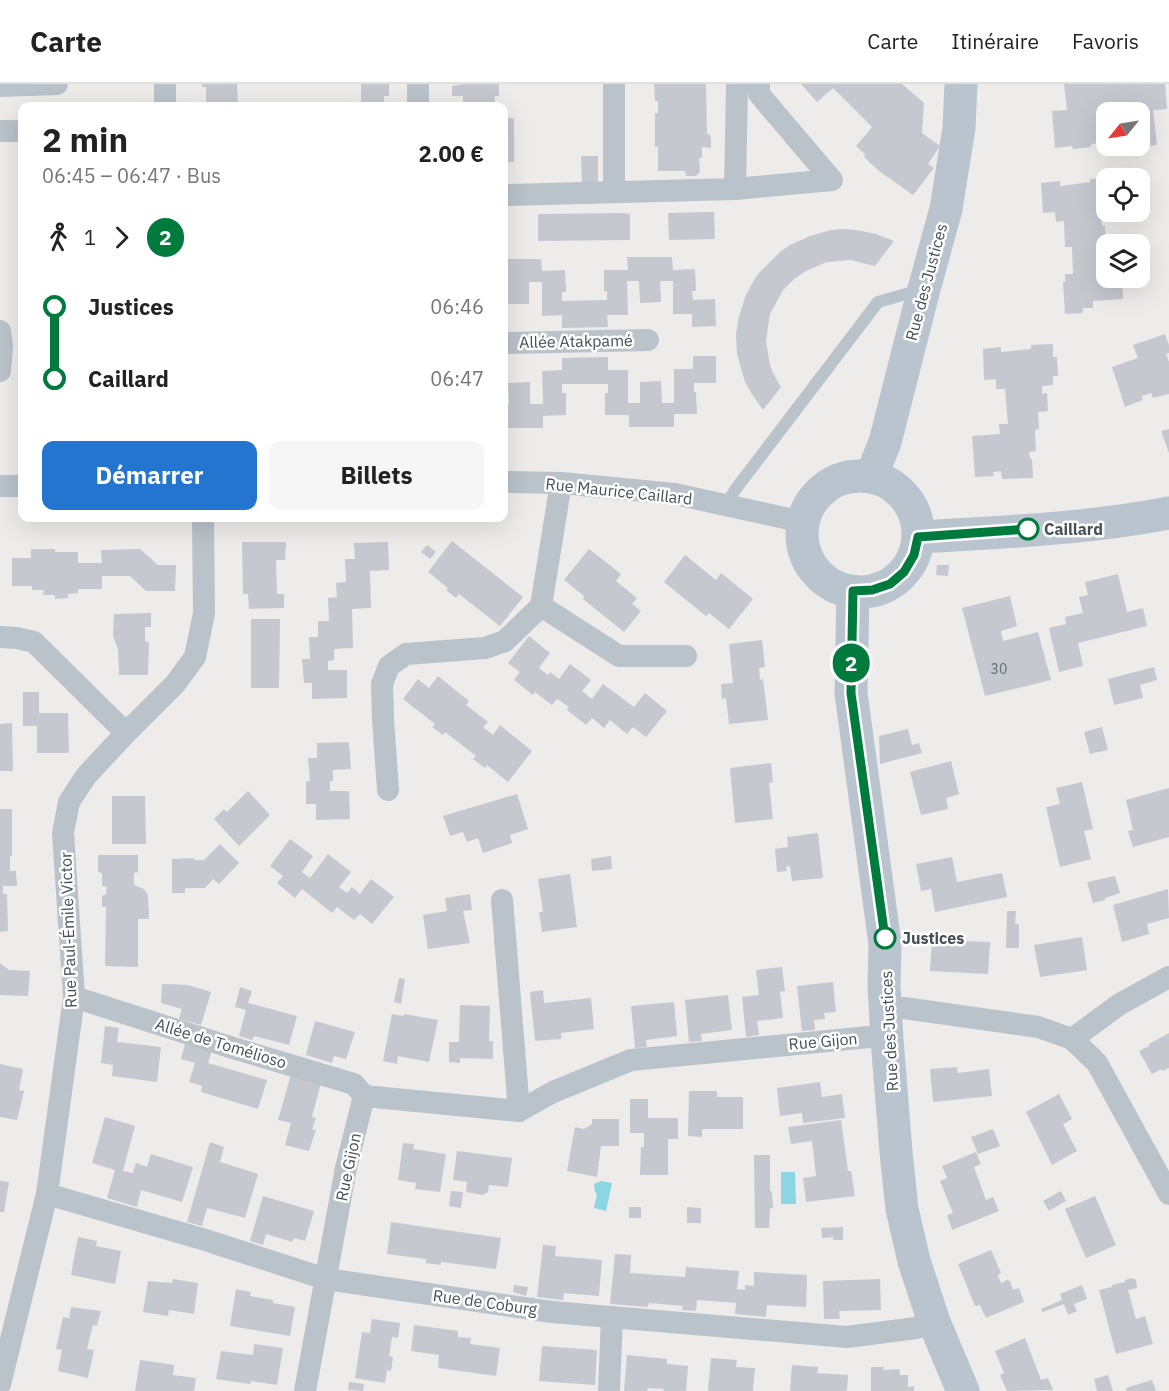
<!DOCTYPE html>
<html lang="fr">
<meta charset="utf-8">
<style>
:root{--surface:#fff;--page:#f6f6f6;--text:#222;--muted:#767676;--line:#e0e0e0;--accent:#2375d0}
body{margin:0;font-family:"IBM Plex Sans",sans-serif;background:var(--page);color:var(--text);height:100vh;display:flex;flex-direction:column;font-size:22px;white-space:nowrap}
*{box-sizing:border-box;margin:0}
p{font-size:20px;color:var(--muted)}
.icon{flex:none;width:33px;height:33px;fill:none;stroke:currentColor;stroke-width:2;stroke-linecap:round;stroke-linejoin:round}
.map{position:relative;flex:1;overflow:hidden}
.drawer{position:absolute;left:18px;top:18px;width:490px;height:420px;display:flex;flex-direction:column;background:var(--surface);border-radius:12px;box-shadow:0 6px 24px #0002}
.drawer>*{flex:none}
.badge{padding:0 12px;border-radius:20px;font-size:21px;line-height:39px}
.needle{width:39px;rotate:240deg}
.buttons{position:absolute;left:1096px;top:18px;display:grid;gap:12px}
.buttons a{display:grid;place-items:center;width:54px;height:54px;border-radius:12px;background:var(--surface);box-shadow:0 6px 24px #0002;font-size:30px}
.map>.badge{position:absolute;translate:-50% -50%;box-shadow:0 0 0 3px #fff}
.legs{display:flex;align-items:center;gap:9px;height:66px;padding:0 24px;font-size:20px}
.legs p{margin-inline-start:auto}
.head{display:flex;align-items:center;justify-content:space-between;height:102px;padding:0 24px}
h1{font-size:33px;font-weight:800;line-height:45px}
.cta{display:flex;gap:12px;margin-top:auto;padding:12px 24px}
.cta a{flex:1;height:69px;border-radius:12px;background:var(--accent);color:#fff;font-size:24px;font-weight:800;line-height:69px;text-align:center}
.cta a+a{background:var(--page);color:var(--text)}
ul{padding:0 24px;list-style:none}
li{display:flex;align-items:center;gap:21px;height:72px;font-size:22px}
li i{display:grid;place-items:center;width:9px;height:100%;margin:0 8px;background:currentColor}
li i::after{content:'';width:15px;height:15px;margin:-8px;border:4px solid;border-radius:50%;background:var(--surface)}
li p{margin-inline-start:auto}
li:first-child i{background:linear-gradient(#0000 50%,currentColor 0)}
li:last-child i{background:linear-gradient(currentColor 50%,#0000 0)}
header{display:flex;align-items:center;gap:36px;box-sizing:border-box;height:84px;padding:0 30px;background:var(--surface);border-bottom:2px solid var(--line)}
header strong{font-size:28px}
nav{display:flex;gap:33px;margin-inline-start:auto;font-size:21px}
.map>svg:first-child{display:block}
.water{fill:#8ad6e5}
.building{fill:#c5c8ce}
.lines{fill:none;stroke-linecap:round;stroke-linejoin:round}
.lane{stroke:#bac3ca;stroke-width:12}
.street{stroke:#bac3ca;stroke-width:22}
.secondary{stroke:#b9c4cf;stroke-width:33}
.line-1-casing{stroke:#fff;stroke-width:14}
.line-1{stroke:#007b3d;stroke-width:9}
.stop-1-dot{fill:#fff;stroke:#007b3d;stroke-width:3}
.labels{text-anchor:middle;stroke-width:5;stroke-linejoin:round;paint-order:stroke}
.number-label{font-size:14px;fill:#656d75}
.street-label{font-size:16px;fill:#454f57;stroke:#fff}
.stop-label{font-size:16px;font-weight:bold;fill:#454f57;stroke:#fff;text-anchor:start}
</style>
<header>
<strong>Carte</strong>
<nav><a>Carte</a><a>Itinéraire</a><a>Favoris</a></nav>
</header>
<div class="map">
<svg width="1169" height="1307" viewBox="0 0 1169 1307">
<rect width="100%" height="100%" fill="#eeebeb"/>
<g class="water">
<polygon points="781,1088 795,1088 796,1120 781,1120"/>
<polygon points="601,1097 612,1099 606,1127 594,1124 597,1110 595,1108 594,1100"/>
</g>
<g class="building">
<polygon points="202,0 237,0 238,22 206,22 206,3 202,3"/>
<polygon points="361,0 389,0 389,12 384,12 384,22 361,22"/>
<polygon points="463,0 499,0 499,12 495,12 495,22 463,22 463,12 452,12 452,2"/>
<polygon points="654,0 706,0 707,50 709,50 711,54 711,64 702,63 702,74 699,74 700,88 696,92 686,92 685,87 658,87 658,63 655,63 655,29 658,29 658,17 655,17"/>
<polygon points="801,0 902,0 924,19 922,49 940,62 928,80 934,84 913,111 879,87 864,73 865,70 856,62 872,43 833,4 817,18"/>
<polygon points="1064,0 1165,0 1167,25 1153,26 1157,61 1140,63 1140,28 1107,28 1107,59 1091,60 1091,63 1073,65 1072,62 1055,64 1052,27 1067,26"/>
<rect x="504" y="34" width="10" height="44"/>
<polygon points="581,72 598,72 598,100 582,100"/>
<polygon points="18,79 22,79 22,112 21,112"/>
<polygon points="1107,93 1107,128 1112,128 1112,134 1101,135 1102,142 1105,142 1106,158 1112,157 1112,160 1107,160 1107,194 1118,194 1118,196 1122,196 1123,215 1093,217 1093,224 1083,224 1083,229 1065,230 1063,198 1065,198 1065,190 1073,190 1072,163 1065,163 1064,137 1056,138 1055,128 1043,129 1041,99 1060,97 1060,102 1090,98 1090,95"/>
<polygon points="708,128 714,128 715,155 669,156 668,129"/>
<polygon points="623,129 630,130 630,156 538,157 538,130"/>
<polygon points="842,145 856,146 876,150 894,157 875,182 851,176 827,178 806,187 794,195 783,206 770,230 766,257 770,281 773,289 781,303 763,326 752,310 745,298 737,270 736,250 739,233 745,213 754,196 760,188 781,167 790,161 810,152 831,146"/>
<polygon points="627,173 672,173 673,186 695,185 696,207 692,207 693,216 715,215 716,242 692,243 692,230 673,230 673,197 660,197 661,218 640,219 639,197 627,197 628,231 607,231 608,243 562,244 562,231 542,232 542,198 529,198 529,220 508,220 508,198 504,198 504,175 541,175 542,187 565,186 566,208 562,208 562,217 607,216 607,207 604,207 604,186 628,186"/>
<polygon points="1165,250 1169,261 1169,269 1166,270 1169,278 1169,310 1153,314 1151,309 1142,312 1143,316 1125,323 1112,283 1138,274 1133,261"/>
<polygon points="1053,260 1053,273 1057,273 1058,292 1053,292 1053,301 1042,302 1042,310 1047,309 1048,327 1038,328 1039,345 1035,346 1036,367 1029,368 1030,375 1032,374 1033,394 1002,395 1001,387 993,388 994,392 975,393 972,352 1000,350 999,340 1008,340 1005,305 996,305 996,295 984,296 983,265 1001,263 1001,268 1031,265 1031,261"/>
<polygon points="693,272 716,272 716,299 694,299 694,308 696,308 697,330 674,330 674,343 629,343 629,331 605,331 605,309 608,309 608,300 562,300 562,309 566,309 566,331 543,332 543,344 504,344 504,321 509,321 508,299 530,298 530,320 543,320 542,287 562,286 562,274 608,273 608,286 628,286 628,319 640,319 640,298 661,297 662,319 674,319 674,285 693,285"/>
<polygon points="1169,345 1169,369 1161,347"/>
<polygon points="452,457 523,513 500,542 459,510 456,514 446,506 448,504 428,488"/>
<polygon points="242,458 286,458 285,476 276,476 277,510 284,510 284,524 249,525 248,510 243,510"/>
<polygon points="388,458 389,486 370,487 371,524 352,525 353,564 334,565 334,576 328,577 328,586 347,586 347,614 312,615 312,599 304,599 302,575 310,575 309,553 318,553 318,537 329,537 328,514 337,513 336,499 346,498 345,475 355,475 354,459"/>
<polygon points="427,461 436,468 430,475 421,468"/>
<polygon points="31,465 55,465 55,468 78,468 78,479 102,479 101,466 140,465 158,481 176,481 175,507 146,507 130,492 102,492 102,505 78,505 78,509 68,510 68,514 55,515 55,511 43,511 44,506 32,506 32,502 12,502 12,474 31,474"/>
<polygon points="589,465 621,490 616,497 637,514 632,520 641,527 624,548 583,515 584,512 564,496"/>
<polygon points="685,471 716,496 721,489 753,515 729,545 709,529 706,532 664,498"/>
<polygon points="937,481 949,481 948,492 936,491"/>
<polygon points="1118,490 1127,528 1143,524 1147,542 1078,559 1083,582 1059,588 1049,544 1066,540 1065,533 1083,529 1079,513 1088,511 1085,498"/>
<polygon points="1010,512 1017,542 1001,547 1003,557 1038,548 1051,596 985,612 962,524"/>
<polygon points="151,529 151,543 145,543 145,557 149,558 148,591 119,591 118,566 113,551 114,530"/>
<polygon points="251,535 280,535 279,604 251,604"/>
<polygon points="529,552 550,569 539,584 548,591 550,588 559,595 570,580 591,596 582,607 592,615 603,600 634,623 645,609 667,627 646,653 633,643 627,650 610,636 604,644 592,634 586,641 567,626 569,623 557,615 552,621 535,608 533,611 514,596 520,588 508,579"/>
<polygon points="762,556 765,583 759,584 760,596 763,595 768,636 729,640 726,614 722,615 721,600 733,599 729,560"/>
<polygon points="1154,583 1157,596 1140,601 1143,614 1114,621 1108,595"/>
<polygon points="438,592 469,617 466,621 488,638 483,643 493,651 500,641 532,667 508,698 487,681 485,684 473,675 476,672 445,648 443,651 432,643 435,640 403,615 418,595 429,604"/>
<polygon points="23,608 39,608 39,629 68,629 69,669 37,669 37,642 23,642"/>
<polygon points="12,639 13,687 0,687 0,640"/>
<polygon points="1102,643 1108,666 1090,670 1084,648"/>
<polygon points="908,645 912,661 919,659 922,669 880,680 879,652"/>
<polygon points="349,658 351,685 333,686 333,697 330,697 330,707 349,707 350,735 316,736 316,720 306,720 306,697 310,697 308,674 317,674 317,659"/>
<polygon points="951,677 959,710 946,714 948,725 921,731 910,688"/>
<polygon points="771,679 773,698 769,699 773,735 735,739 730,684"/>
<polygon points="1082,698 1093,745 1084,747 1091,775 1060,783 1046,723 1060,720 1056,704"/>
<polygon points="1169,704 1169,753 1133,763 1128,747 1133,746 1126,716"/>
<polygon points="248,707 270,731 239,762 214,735 224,725 227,728"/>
<polygon points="517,710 528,745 510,751 512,759 483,769 478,754 467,758 463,748 450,752 443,732"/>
<polygon points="112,712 145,712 146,760 112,760"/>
<polygon points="0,725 12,725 12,772 10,772 10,787 16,787 17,802 3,802 3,810 7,810 8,847 0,848"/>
<polygon points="818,749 823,794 792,797 790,782 786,783 787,787 777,788 775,765 788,763 787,753"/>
<polygon points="290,755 313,772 302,788 310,794 328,770 351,788 339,803 347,809 352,803 360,810 371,795 394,813 372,840 360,830 354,836 337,823 332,829 302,805 295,814 277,799 283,792 270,782"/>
<polygon points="220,760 239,779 219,800 213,795 205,804 185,804 185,809 172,809 172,775 194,774 194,776 204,776"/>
<polygon points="98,771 138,771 138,788 134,789 134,801 144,805 148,811 149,835 138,835 138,883 105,882 106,823 102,823 102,812 106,810 107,803 102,802 102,789 98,788"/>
<polygon points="611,772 612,785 592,787 591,775"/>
<polygon points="952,773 957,798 1002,789 1007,813 935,828 931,805 921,807 916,780"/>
<polygon points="570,790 577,843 542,848 539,828 543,828 538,795"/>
<polygon points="1115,792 1120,809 1105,814 1105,816 1093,819 1087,798"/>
<polygon points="1168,805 1169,834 1147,840 1149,850 1122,858 1113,821"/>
<polygon points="470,810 472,826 463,827 470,859 428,865 423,831 447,827 445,814"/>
<polygon points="1007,827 1016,827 1015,840 1019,840 1019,864 1006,864"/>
<polygon points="1082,853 1087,886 1040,893 1034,861"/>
<polygon points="932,856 990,858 988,890 930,887"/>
<polygon points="0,879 9,886 30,887 28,912 0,911"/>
<polygon points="782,883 785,907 780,908 783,934 757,937 759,951 746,953 742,913 759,911 756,886"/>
<polygon points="399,894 405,895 401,920 394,918"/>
<polygon points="833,898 836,928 824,929 825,935 814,936 815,946 802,947 797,902"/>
<polygon points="162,900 188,901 211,908 201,941 179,935 182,925 161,919"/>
<polygon points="240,903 252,907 248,919 297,932 289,961 254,952 252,956 239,952 246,926 235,923"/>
<polygon points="543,906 544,919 591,914 594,945 561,949 561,955 535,957 530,908"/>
<polygon points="728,911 732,946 701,950 702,957 689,958 685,916"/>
<polygon points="674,918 677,952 646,956 647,963 635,964 631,922"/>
<polygon points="460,921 490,922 489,957 493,957 493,975 460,974 460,979 449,978 449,958 459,958"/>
<polygon points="392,930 404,932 404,930 438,936 429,978 398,972 397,980 383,977"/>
<polygon points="315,937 355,948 346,975 334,972 332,979 306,971"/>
<polygon points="105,942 119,944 117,958 161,963 157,998 112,992 113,981 101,979"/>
<polygon points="1169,949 1169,984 1163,987 1162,985 1152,990 1139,967 1149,962 1149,960"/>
<polygon points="185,960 212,967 208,979 267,996 258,1025 201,1008 202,1002 189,998 195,979 181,975"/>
<polygon points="0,980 23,985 19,1006 24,1007 17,1036 0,1033"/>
<polygon points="957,983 958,989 989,985 992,1012 933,1018 930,985"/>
<polygon points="291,990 321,999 312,1033 316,1034 312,1045 316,1046 309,1067 285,1061 291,1039 278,1036"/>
<polygon points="820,998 822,1013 842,1010 845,1034 803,1039 802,1029 780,1032 777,1004"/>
<polygon points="689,1007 717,1007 717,1013 743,1013 743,1045 702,1045 702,1053 688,1052"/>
<polygon points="1059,1010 1072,1035 1063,1040 1077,1067 1052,1081 1026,1028"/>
<polygon points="630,1015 648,1015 648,1034 678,1034 678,1055 668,1055 668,1091 640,1091 641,1063 644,1063 644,1049 630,1049"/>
<polygon points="105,1033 135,1042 123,1087 133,1089 136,1079 147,1083 151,1070 193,1083 182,1118 141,1106 137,1123 107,1114 115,1086 92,1079"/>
<polygon points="592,1035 619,1035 619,1062 601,1062 597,1093 567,1087 575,1043 584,1045 592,1040"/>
<polygon points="841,1036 848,1087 851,1087 855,1112 806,1118 803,1094 816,1092 812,1057 791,1060 788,1043"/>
<polygon points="993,1045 1000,1062 978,1070 971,1053"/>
<polygon points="210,1058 224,1063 220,1078 258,1090 245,1134 207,1124 202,1142 187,1138"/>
<polygon points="403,1059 414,1060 413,1065 446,1070 440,1108 415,1105 416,1099 398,1096"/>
<polygon points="457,1067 512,1074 508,1103 489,1101 488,1108 483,1111 466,1108 467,1098 453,1096"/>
<polygon points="976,1068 981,1080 974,1083 986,1116 993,1113 999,1127 952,1146 947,1131 953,1129 940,1097 947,1094 942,1082"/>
<polygon points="754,1071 770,1071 770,1107 772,1108 773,1124 770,1124 769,1144 755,1144"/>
<polygon points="0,1097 9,1098 4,1128 0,1128"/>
<polygon points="451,1107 463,1108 461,1124 449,1122"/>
<polygon points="1061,1107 1066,1117 1049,1127 1043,1117"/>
<polygon points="263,1112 314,1127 305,1157 294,1154 292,1158 266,1150 263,1161 250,1157"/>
<polygon points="1095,1112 1116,1161 1086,1174 1065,1125"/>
<rect x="629" y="1123" width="12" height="11"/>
<polygon points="687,1123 701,1124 701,1139 687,1139"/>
<polygon points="391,1138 501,1154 496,1185 441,1178 441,1181 426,1179 426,1175 387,1170"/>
<polygon points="843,1143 843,1156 833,1156 833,1153 822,1154 821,1144"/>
<polygon points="78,1153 97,1157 96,1162 121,1167 115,1200 71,1191"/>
<polygon points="543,1161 556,1162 555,1172 602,1176 599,1212 564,1209 563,1216 537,1213"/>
<polygon points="991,1166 1001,1189 998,1191 1001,1199 1007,1196 1010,1197 1013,1206 1019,1204 1024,1218 986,1234 980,1221 975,1222 958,1180"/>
<polygon points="615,1170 631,1171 630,1189 685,1193 686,1183 739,1187 737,1205 745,1206 745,1201 754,1202 754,1188 807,1191 806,1223 767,1221 766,1233 735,1230 736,1219 697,1216 696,1227 682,1226 683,1222 649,1219 648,1223 610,1220"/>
<polygon points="1132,1194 1136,1196 1137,1204 1128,1206 1136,1235 1145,1232 1153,1260 1116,1270 1099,1206 1112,1203 1112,1201 1125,1198 1125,1196"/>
<polygon points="173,1195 198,1199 194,1230 169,1226 168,1232 143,1228 148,1197 172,1199"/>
<polygon points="880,1195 881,1226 839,1227 840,1235 824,1235 823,1197"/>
<polygon points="514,1201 528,1203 526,1212 513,1208"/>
<polygon points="1082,1201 1087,1215 1074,1220 1077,1227 1068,1231 1064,1220 1043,1228 1041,1225 1062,1216 1060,1210"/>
<polygon points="236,1205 251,1208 250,1212 273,1216 273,1219 295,1223 290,1252 230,1242"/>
<polygon points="71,1223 101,1227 97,1242 93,1241 87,1265 94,1266 88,1294 58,1287 62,1266 56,1265 63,1233 69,1234"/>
<polygon points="372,1235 400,1239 398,1254 392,1253 389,1272 393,1273 391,1287 387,1286 385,1299 355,1294 362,1248 370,1249"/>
<polygon points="414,1241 458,1247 458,1253 471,1254 470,1260 500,1264 496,1292 438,1284 439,1271 411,1267"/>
<polygon points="1025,1254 1041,1296 1048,1294 1053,1306 1007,1307 1000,1291 1004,1289 995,1267"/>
<polygon points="254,1260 283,1264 277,1301 251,1297 250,1300 216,1295 221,1267 253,1271"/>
<polygon points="542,1262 597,1266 595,1301 539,1297"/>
<polygon points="627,1271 667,1275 667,1280 688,1282 686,1307 663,1307 664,1305 648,1304 647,1307 624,1307"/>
<polygon points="711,1274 737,1276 736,1283 755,1284 753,1307 708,1307"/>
<polygon points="140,1276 174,1281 173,1291 196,1294 194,1307 135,1307"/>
<polygon points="792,1281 818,1283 817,1289 848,1291 847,1307 790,1307"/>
<polygon points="871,1283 884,1283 883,1286 899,1285 900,1291 908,1291 908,1303 914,1302 914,1307 871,1307"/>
<polygon points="1108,1291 1113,1307 1097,1307 1094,1295"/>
<polygon points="1152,1296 1156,1307 1127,1307 1126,1304"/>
<polygon points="349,1298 364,1300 363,1307 348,1306"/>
</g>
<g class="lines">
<polyline class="lane" points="726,421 735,406 878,218 920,206"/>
<g class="street">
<polyline points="418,0 418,22"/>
<polyline points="0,2 57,0"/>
<polyline points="165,22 165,0"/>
<polyline points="0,47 22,47"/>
<polyline points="735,105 832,96 759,10 759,0"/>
<polyline points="614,107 614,0"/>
<polyline points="504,111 735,105 737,0"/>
<polyline points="0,247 2,262 0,287"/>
<polyline points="504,259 648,256"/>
<polyline points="504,398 561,399 675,410 803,438"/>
<polyline points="0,402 22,402"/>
<polyline points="541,522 619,572 686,572"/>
<polyline points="0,553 17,554 34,558 126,649"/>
<polyline points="388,706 383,635 382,600 389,582 406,570 485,564 505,557 541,522 561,399"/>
<polyline points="502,816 519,1027"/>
<polyline points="74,913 233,964 354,1000 364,1012"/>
<polyline points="886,923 904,924 1038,943 1072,955 1097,979 1169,1110"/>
<polyline points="1072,955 1120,920 1169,893"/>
<polyline points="47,1110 202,1155 326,1195 552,1228 847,1253 916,1244 934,1238"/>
<polyline points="0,1300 47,1110 74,913 63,749 69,718 86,692 126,649 175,600 195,573 204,529 203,434"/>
<polyline points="305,1307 346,1084 364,1012 519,1027 553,1008 631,976 869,953 887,955"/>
<polyline points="609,1307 612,1233"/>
</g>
<g class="secondary">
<circle cx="860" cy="450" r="58"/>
<polyline points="871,393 885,358 924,205 946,125 959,44 961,0"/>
<path d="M918 453C1001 448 1087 445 1169 429"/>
<polyline points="853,507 851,609 885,860 884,902 887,955 896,1068 902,1125 914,1177 934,1238 963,1307"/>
</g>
</g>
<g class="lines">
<defs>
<polyline id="line-1" points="885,854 851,609 853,507 872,506 890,500 904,488 914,471 918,453 1028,445"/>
</defs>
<use href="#line-1" class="line-1-casing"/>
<use href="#line-1" class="line-1"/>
</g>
<g class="stop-1-dot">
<circle cx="1028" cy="445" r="10"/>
<circle cx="885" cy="854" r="10"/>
</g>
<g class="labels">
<g class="number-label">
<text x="999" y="590">30</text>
</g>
<g class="street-label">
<text transform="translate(926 198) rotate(-75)" y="6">Rue des Justices</text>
<text transform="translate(576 257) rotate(-1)" y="6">Allée Atakpamé</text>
<text transform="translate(619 407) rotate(6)" y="6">Rue Maurice Caillard</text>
<text transform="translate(68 846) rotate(-92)" y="6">Rue Paul-Émile Victor</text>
<text transform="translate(889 947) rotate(-93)" y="6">Rue des Justices</text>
<text transform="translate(823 957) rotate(-5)" y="6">Rue Gijon</text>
<text transform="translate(221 959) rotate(17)" y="6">Allée de Tomélioso</text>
<text transform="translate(348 1083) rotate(-78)" y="6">Rue Gijon</text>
<text transform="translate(485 1218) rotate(8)" y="6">Rue de Coburg</text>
</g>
<g class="stop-label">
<text x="1044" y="451">Caillard</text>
<text x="902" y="860">Justices</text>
</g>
</g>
</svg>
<div class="buttons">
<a><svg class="needle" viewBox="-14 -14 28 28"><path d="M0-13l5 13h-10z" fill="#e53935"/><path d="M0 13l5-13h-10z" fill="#767676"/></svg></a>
<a><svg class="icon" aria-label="locate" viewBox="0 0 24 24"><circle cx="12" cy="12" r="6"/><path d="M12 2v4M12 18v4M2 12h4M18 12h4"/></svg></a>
<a><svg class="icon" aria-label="layers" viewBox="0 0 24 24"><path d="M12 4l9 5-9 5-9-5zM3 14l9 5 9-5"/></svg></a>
</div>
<b class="badge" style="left:851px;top:579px;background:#007b3d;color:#fff">2</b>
<section class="drawer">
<div class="head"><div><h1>2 min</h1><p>06:45 – 06:47 · Bus</p></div><b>2.00 €</b></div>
<div class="legs"><svg class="icon" aria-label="walk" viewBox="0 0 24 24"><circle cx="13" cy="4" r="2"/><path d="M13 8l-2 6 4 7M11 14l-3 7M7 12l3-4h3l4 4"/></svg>1<svg class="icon" aria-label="forward" viewBox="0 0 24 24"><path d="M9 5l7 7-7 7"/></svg><b class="badge" style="background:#007b3d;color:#fff">2</b></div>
<ul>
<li><i style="color:#007b3d"></i><b>Justices</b><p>06:46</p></li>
<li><i style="color:#007b3d"></i><b>Caillard</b><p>06:47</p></li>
</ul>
<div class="cta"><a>Démarrer</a><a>Billets</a></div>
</section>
</div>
